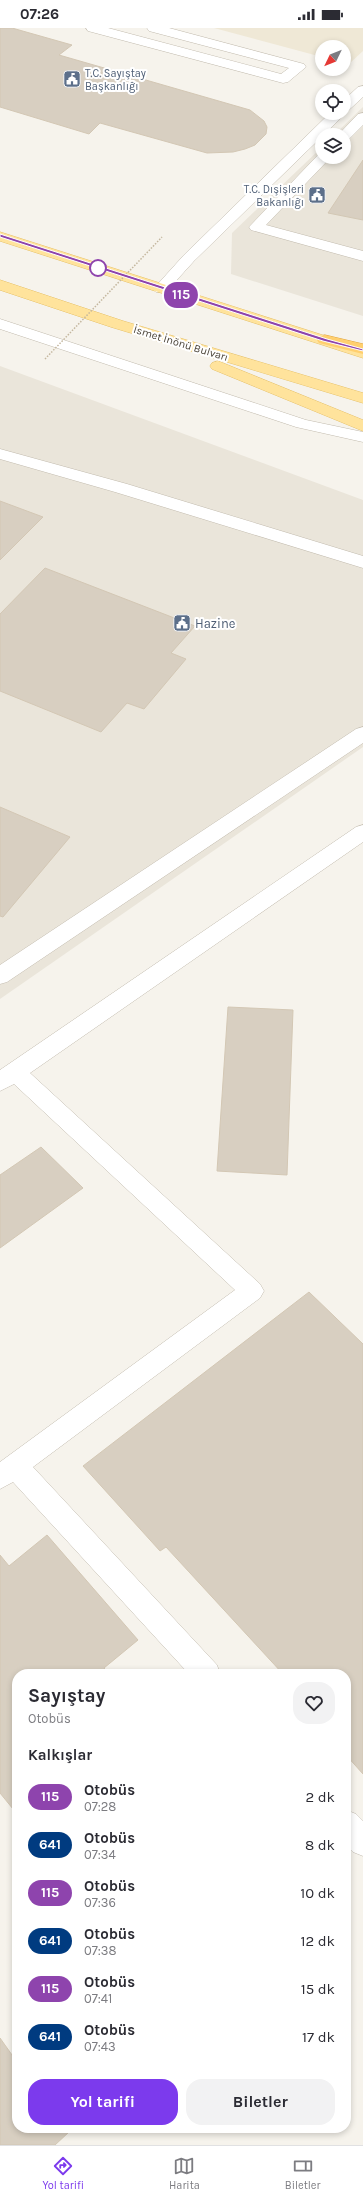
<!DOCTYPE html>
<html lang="tr">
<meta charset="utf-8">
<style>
:root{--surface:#fff;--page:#f2f2f3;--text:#2b2b33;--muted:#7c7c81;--line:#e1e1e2;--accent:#7c3aed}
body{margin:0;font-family:Karla,sans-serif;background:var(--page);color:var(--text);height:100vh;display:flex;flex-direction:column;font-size:15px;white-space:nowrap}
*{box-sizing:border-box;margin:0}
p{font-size:13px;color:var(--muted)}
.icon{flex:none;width:22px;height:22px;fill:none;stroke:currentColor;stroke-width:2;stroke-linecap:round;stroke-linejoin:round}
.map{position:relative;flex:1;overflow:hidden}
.side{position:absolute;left:12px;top:1641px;width:339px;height:464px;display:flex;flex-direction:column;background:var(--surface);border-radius:16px;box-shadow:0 2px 6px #0003}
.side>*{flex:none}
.badge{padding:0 8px;border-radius:13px;font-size:14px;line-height:26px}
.needle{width:26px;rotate:227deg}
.fabs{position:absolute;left:315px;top:12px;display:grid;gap:8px}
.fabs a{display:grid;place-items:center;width:36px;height:36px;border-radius:50%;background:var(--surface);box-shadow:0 2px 6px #0003;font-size:20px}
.map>.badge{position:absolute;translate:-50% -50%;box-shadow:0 0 0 2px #fff}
h2{padding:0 16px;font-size:15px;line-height:36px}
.round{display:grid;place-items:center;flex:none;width:42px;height:42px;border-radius:16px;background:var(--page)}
.headline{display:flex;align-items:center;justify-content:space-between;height:68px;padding:0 16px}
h1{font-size:19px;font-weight:700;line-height:30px}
.primary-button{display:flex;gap:8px;margin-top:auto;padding:8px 16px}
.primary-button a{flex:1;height:46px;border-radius:16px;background:var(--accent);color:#fff;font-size:16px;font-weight:700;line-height:46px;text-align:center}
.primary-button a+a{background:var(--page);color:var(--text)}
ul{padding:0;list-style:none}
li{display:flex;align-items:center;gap:12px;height:48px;padding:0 16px}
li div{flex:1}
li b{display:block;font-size:15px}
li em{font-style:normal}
li .badge{min-width:44px;font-weight:700;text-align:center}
.status{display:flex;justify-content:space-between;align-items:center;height:28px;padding:0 20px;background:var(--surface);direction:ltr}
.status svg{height:11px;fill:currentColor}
.dock{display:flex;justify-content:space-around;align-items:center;height:56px;border-top:1px solid var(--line);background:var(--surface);font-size:11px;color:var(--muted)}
.dock a{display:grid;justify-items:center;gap:2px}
.dock .current{color:var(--accent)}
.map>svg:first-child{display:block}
.residential{fill:#eae5da}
.education{fill:#efe8d6}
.building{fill:#d8cfc1;stroke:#d3c7b4}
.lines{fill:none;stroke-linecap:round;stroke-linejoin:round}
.minor-casing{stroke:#c2bbae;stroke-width:1}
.major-casing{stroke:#e6c16a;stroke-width:1}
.highway-casing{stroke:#e0a43c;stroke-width:1}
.minor{fill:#fff;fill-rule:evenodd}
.major{fill:#ffe39c;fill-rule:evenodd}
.highway{fill:#ffcf6e;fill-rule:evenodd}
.path-bridge{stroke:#c4b79f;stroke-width:1.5;stroke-dasharray:1.5 1.5;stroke-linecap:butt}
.line{fill:#8e44ad;stroke:#fff}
.stop-dot{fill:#fff;stroke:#8e44ad;stroke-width:2}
.labels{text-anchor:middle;stroke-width:4;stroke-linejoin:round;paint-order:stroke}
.far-service-label{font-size:11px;fill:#4e5e75;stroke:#fff;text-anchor:start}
.far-street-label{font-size:11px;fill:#4b4439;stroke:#fff}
.service-label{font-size:13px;fill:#4e5e75;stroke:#fff;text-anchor:start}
</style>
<div class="status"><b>07:26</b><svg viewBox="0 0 49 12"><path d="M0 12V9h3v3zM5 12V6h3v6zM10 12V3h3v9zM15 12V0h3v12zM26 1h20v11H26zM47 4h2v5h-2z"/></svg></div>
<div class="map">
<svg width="363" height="2117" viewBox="0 0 363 2117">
<rect width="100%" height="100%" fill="#f6f3ec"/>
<g class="residential">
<polygon points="363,79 363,288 231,246 232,205 322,119 322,129 344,129 344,107 334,107"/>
<polygon points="0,338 363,472 363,719 0,971"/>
</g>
<polygon class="education" points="214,0 363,0 363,23 349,36 344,35 344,19 322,19 322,29"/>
<g class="building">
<polygon points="0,0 12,0 72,17 59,27 250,82 264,93 267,99 266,106 255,117 245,121 233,124 207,125 100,95 89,106 0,79"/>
<polygon points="363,132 363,192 328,185"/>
<polygon points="0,473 43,489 0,532"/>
<polygon points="45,540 195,598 171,625 186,631 144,681 127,675 101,704 0,663 0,586"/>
<polygon points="0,779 70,809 3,889 0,888"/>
<polygon points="228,979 293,982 287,1147 217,1143"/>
<polygon points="41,1119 83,1160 0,1220 0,1147"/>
<polygon points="309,1264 363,1316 363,1746 346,1727 346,1646 283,1646 166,1519 160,1523 83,1438"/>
<polygon points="47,1507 138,1612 104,1640 109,1646 17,1646 17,1778 13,1781 0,1765 0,1527 9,1538"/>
<polygon points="0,2010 17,2034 17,2100 65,2100 69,2104 55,2117 0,2117"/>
</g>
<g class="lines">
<defs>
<g id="minor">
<polygon points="86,0 108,0 281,46 289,40 149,3 147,0 169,0 304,36 306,39 288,54 283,55 88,3"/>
<polygon points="363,58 363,69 349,82 344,83 344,72 358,59"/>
<polygon points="344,84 345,85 343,88 194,233 166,264 156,264 153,261 156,258 184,227 330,85"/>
<polygon points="363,85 363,97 349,111 344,112 344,107 338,107 358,86"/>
<polygon points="322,125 322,129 331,129 266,197 363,223 363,233 251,202 249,199 319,126"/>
<polygon points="0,291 306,392 363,404 363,414 296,399 0,301"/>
<polygon points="0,421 127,456 363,528 363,540 115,464 0,431"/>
<polygon points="363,699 363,715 7,954 0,956 0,937 356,701"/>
<polygon points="363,797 363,814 30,1045 260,1256 264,1263 260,1270 33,1439 217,1637 220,1646 189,1646 13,1454 0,1461 0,1434 235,1262 14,1056 0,1063 0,1042 356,799"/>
<polygon points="346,1782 356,1786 363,1793 363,1828 353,1824 346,1817"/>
</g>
<g id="major">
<polygon points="0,204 363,320 363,330 0,213"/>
<polygon points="0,252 123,293 363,365 363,375 111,299 0,262"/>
<polygon points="218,333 363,392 363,403 212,341 210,338 212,335"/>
</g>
<polygon id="highway" points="325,307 363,316 363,326 319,315 317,312 319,309"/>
</defs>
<use href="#minor" class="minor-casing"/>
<use href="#major" class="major-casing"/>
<use href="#highway" class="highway-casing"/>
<use href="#minor" class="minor"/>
<use href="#major" class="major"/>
<use href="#highway" class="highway"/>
<polyline class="path-bridge" points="45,331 162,209"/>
</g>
<polygon class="line" points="0,206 327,311 363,321 363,323 323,313 0,209"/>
<defs>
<symbol id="civic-square" viewBox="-11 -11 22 22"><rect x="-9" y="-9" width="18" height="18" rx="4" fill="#5c6f8a" stroke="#fff"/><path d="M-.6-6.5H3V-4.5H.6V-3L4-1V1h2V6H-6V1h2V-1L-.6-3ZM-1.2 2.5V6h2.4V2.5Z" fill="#fff"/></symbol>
</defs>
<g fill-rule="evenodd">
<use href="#civic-square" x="62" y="41" width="20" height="20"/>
<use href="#civic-square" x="307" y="157" width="20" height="20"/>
<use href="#civic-square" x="172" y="585" width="20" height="20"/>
</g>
<circle class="stop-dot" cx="98" cy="240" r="8"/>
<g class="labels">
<g class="far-service-label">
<text x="85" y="49">T.C. Sayıştay<tspan x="85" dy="13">Başkanlığı</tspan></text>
<text x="304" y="165" text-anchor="end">T.C. Dışişleri<tspan x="304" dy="13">Bakanlığı</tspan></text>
</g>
<g class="far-street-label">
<text transform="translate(181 315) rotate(17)" y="4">İsmet İnönü Bulvarı</text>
</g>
<g class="service-label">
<text x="195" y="600">Hazine</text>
</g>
</g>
</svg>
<div class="fabs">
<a><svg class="needle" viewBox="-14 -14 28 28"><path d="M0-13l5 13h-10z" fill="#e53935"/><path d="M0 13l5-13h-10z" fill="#7c7c81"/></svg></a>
<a><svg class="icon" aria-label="locate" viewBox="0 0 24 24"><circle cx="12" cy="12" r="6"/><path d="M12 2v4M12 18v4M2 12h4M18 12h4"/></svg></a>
<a><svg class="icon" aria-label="layers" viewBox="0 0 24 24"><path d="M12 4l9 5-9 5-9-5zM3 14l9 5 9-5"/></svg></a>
</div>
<b class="badge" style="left:181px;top:267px;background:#8e44ad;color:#fff">115</b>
<section class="side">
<div class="headline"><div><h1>Sayıştay</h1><p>Otobüs</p></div><a class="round"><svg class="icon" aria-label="heart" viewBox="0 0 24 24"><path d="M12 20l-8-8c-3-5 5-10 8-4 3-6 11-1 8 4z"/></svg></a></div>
<h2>Kalkışlar</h2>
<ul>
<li><span class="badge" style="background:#8e44ad;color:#fff">115</span><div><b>Otobüs</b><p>07:28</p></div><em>2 dk</em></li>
<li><span class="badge" style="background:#003b80;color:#fff">641</span><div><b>Otobüs</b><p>07:34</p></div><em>8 dk</em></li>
<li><span class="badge" style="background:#8e44ad;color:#fff">115</span><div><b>Otobüs</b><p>07:36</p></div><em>10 dk</em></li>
<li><span class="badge" style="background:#003b80;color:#fff">641</span><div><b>Otobüs</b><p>07:38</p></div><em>12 dk</em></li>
<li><span class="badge" style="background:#8e44ad;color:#fff">115</span><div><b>Otobüs</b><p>07:41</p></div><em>15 dk</em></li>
<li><span class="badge" style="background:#003b80;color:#fff">641</span><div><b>Otobüs</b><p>07:43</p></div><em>17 dk</em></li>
</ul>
<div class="primary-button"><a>Yol tarifi</a><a>Biletler</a></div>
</section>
</div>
<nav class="dock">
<a class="current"><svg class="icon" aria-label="directions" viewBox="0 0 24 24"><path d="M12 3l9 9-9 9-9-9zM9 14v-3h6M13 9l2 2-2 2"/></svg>Yol tarifi</a>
<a><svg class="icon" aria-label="map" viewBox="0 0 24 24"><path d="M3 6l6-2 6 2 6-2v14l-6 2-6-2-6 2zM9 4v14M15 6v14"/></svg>Harita</a>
<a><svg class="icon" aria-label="tickets" viewBox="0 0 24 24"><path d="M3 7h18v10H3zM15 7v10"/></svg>Biletler</a>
</nav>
